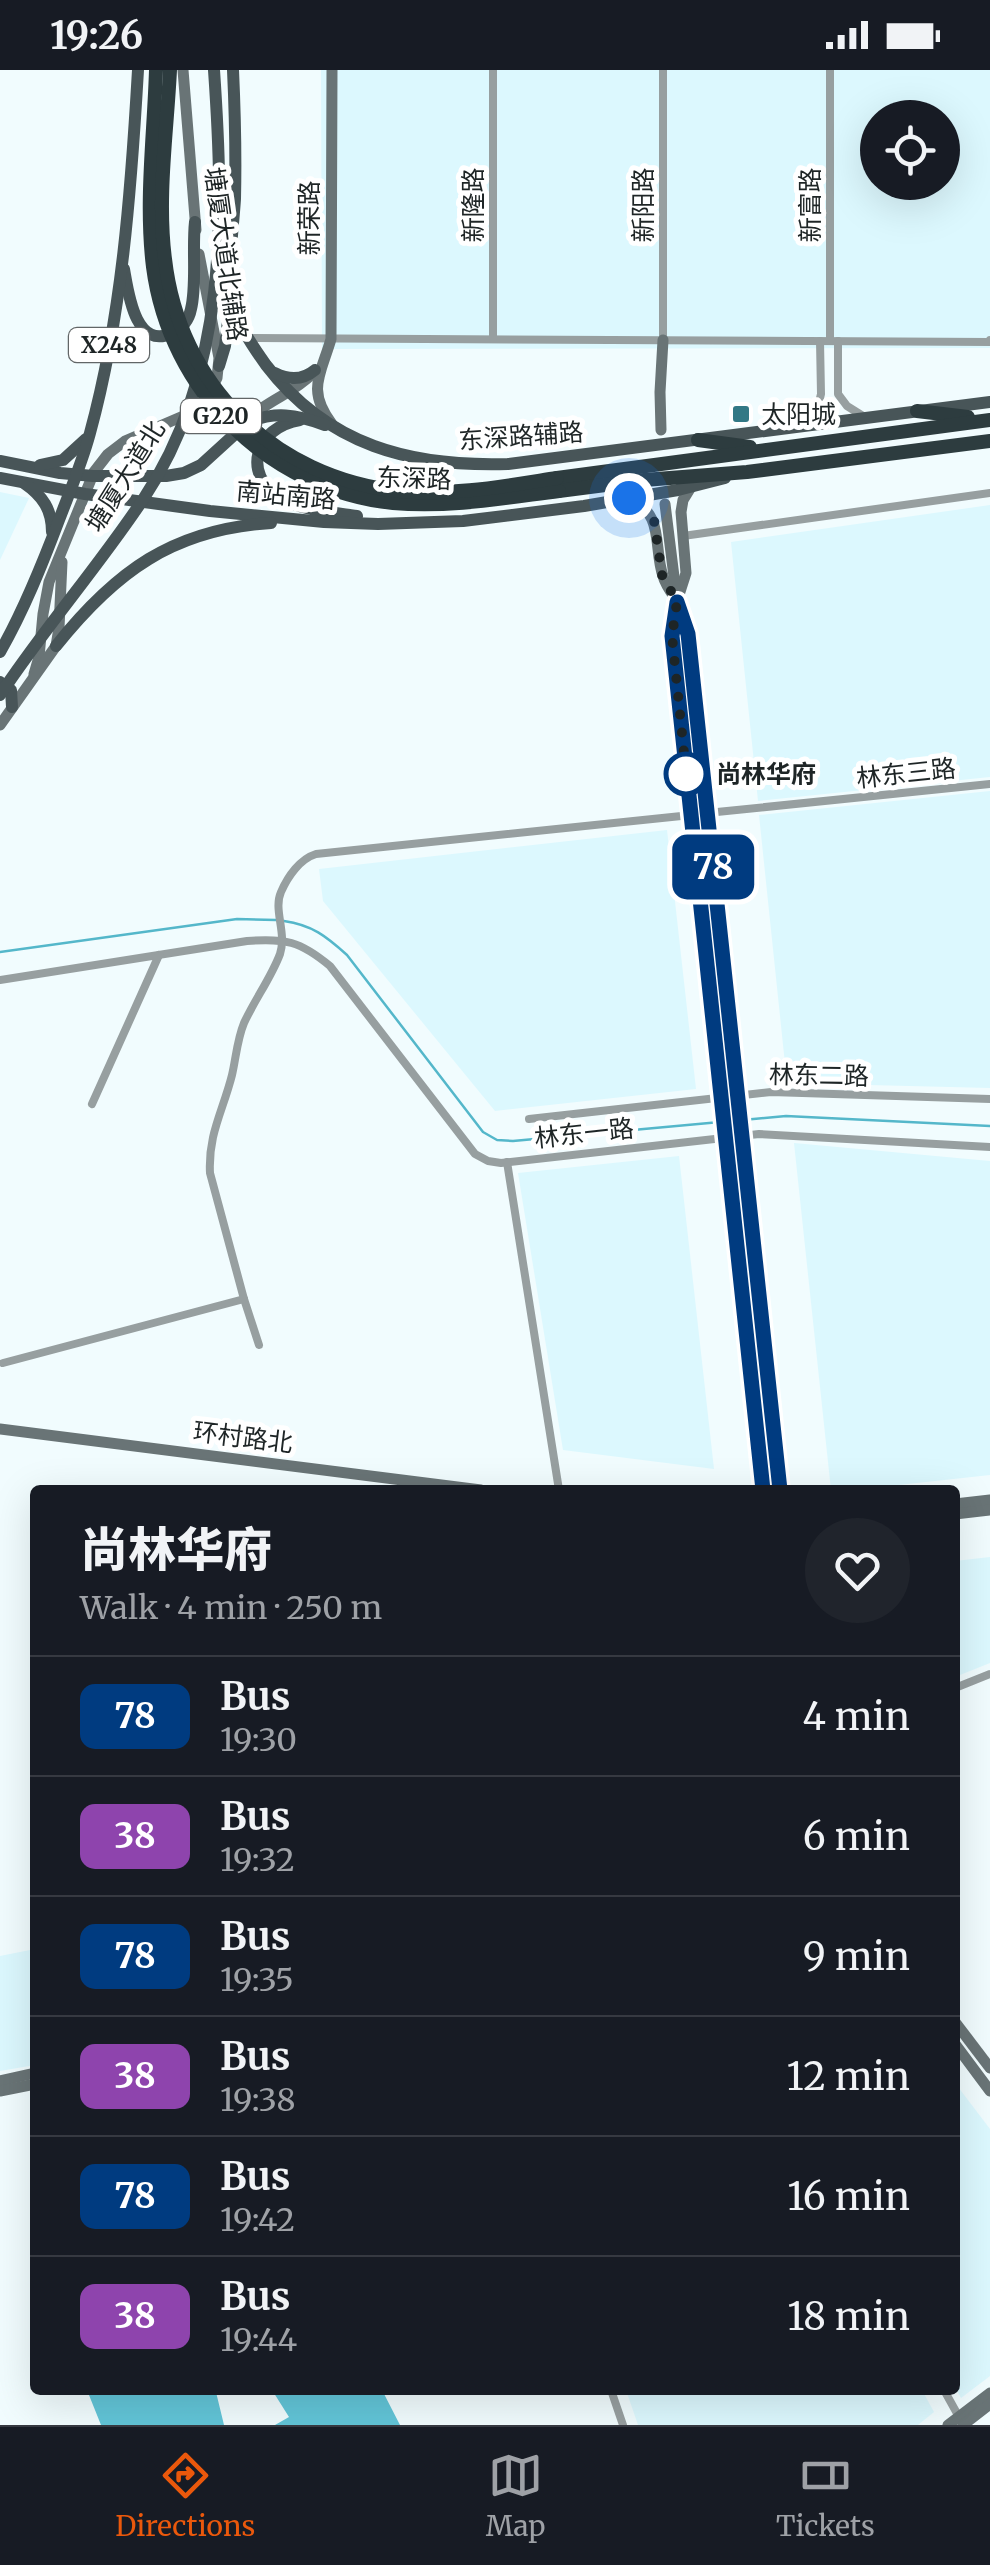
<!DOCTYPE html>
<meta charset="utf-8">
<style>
:root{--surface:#171b24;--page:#20242c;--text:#f1f3f6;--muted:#9ea1a6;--line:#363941;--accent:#ea580c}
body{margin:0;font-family:Merriweather,"Noto Sans SC",serif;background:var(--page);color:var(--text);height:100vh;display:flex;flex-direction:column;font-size:38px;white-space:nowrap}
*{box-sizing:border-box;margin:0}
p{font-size:32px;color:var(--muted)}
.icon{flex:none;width:55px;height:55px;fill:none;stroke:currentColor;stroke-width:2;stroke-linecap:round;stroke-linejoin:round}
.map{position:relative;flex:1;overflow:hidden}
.drawer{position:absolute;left:30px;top:1415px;width:930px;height:910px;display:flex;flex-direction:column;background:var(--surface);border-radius:10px;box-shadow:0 10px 40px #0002}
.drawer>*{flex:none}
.badge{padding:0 20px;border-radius:15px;font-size:35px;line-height:65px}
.tools{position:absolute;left:860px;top:30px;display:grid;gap:20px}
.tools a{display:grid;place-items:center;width:100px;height:100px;border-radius:50%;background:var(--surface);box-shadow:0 10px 40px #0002;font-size:50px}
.you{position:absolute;width:50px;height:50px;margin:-25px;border:8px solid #fff;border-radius:50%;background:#1a73e8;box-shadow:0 0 0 15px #1a73e833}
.map>.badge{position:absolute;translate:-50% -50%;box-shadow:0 0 0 5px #fff}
.round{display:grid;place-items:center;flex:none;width:105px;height:105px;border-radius:52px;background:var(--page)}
.head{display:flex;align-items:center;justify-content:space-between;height:170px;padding:0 50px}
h1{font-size:48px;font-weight:800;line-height:75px}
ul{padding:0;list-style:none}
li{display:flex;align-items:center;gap:30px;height:120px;padding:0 50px;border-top:2px solid var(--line)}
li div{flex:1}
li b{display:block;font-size:38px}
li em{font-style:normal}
li .badge{min-width:110px;font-weight:700;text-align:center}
.status{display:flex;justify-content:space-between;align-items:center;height:70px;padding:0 50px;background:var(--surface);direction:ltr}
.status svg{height:28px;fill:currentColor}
.menu{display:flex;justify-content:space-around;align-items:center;height:140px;border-top:2px solid var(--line);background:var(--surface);font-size:28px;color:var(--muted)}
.menu a{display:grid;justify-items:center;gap:5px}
.menu .selected{color:var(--accent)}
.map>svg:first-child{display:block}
.built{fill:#dcf8fe;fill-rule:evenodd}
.forest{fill:#62c5d8}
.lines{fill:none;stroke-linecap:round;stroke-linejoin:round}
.stream{stroke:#54b7ca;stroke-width:2.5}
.street{stroke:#979fa0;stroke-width:8}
.secondary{stroke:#697476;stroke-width:11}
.primary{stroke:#485558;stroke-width:12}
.highway{stroke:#2d3c3f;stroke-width:14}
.primary-bridge{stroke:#485558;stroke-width:12}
.highway-bridge{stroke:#2d3c3f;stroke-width:14}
.line-casing{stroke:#fff;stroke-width:22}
.line{stroke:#003b80;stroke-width:15}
.walk{stroke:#1e2526;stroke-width:10;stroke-dasharray:0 18}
.poi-dot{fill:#327885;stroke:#fff;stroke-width:4}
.stop-dot{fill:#fff;stroke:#003b80;stroke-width:5}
.labels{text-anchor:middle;stroke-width:10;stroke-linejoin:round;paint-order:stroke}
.shield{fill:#fff;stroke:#626667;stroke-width:2.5}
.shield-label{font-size:22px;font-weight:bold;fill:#1e2526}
.street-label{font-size:25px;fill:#1e2526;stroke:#fff}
.poi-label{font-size:25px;fill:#1e2526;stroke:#fff;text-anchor:start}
.stop-label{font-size:25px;font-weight:bold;fill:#1e2526;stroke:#fff;text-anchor:start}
</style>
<div class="status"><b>19:26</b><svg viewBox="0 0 49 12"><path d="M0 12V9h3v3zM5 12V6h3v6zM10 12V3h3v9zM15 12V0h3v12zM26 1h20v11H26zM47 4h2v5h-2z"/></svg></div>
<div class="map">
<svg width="990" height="2355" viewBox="0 0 990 2355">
<rect width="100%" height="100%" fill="#f1fcfe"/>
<g class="built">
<path d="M321 0H990V278L322 279ZM878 48H942V112H878Z"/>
<polygon points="0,422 29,428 0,490"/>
<polygon points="990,435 990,707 758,731 731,472"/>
<polygon points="990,721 990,1018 787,1013 759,745"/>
<polygon points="667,760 696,1019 495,1041 323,831 319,799"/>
<polygon points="794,1073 990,1091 990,1405 853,1420 831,1420"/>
<polygon points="679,1086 714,1399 563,1380 518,1103"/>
<polygon points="990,1487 990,1593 955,1607 955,1491"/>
<polygon points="35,1879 35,1995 0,2001 0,1886"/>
<polygon points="955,2013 990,2059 990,2306 961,2328 955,2317"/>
<polygon points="626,2320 922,2320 934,2342 918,2355 638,2355"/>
</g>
<g class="forest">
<polygon points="87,2320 219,2320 216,2322 224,2355 101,2355"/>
<polygon points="272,2320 382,2320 400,2355 275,2355 289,2347"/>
</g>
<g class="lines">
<g class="stream">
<path d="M284 851C312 855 326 866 347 885L483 1062 497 1070 513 1071 720 1052"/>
<polyline points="0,882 237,849 276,850"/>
<polyline points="743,1050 786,1046 990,1056"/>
</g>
<g class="street">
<polyline points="249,268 990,272 990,270"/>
<polyline points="493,269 493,0"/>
<polyline points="663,270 663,0"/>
<polyline points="830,271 830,0"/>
<polyline points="838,271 838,324 847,336 863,346"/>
<polyline points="800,354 819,332 821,324 820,271"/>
<polyline points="683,466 990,423"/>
<polyline points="707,743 990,714"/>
<path d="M0 910 247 871C285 868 300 871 330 896L475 1084 488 1091 501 1093 759 1064 990 1077"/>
<polyline points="92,1034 159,885"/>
<polyline points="529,1049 771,1022 990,1029"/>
<polyline points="507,1092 559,1420"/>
<path d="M259 1275 244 1229 210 1103C208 1064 223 1041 232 1005 236 988 237 970 244 953 255 929 271 908 280 884 287 862 273 840 281 822 288 806 300 789 316 784L691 745"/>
<polyline points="3,1293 244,1229"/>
<polyline points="955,1618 990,1604"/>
<polyline points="611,2320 623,2355"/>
<polyline points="944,2320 959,2347"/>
</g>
<g class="secondary">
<polyline points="183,0 196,160"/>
<path d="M332 0 331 269C321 304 306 320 332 354"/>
<path d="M247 352C264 331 293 324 312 304"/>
<polyline points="661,360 660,322 663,270"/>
<polyline points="691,417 683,430 681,442 686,503 677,531 671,566 763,1420"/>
<path d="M629 429C665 443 653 477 663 506 665 514 670 521 675 528"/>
<polyline points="665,434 677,531 688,564 780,1420"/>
<polyline points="34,604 39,587 43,544 49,512 94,402 108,384 125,371 188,344 206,329 217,308 219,288 199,184"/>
<polyline points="0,655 56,576 59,558 62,492"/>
<polyline points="0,1359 481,1420"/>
<polyline points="955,1434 990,1430"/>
<polyline points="955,1444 990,1440"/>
<polyline points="955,1952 990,1998"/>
<polyline points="955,1974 990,2021"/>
<polyline points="0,2011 35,2003"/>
<polyline points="0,2021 35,2014"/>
<polyline points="948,2355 990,2323"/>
<polyline points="963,2355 990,2334"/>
</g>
<g class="primary">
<path d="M233 0C235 43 236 86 235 129 233 161 227 196 233 228 237 254 251 274 266 295 328 376 411 397 508 394L990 332"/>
<path d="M124 199C128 221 135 281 172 263 182 259 189 250 191 239 197 215 192 179 195 152"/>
<polyline points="219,296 225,276 230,234"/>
<path d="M275 303C289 310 303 310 315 300"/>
<path d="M300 350C256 357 240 404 281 428 303 441 332 442 357 446"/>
<path d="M0 391 60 403 93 406H166L184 403 201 395 246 354C273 340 298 345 325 355"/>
<polyline points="40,395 63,390 86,369"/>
<polyline points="0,408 85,424 210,441 324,452 378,454 463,451 584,436 678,420 725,408"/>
<path d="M24 413C43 426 52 440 52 462"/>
<path d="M56 576C115 502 173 459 271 453"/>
<path d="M0 582C24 540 42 495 59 450 70 421 82 393 90 363 122 246 131 121 138 0"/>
<polyline points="0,612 11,620 12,637"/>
</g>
<g class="highway">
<polyline points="917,341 968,347"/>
<polyline points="698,370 750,377"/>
<polyline points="557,408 990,350"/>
<polyline points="559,421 644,410 747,402 990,371"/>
</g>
<path class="primary-bridge" d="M0 625C45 557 99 496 144 428 228 302 224 145 214 0"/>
<g class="highway-bridge">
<path d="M156 0C154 66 145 131 153 197 169 321 269 420 393 433 449 438 504 428 559 421"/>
<path d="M170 0C167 62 157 127 165 189 179 314 274 408 399 421 452 426 505 416 557 408"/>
</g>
</g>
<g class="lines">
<defs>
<polyline id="line" points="763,1420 672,566 677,532 688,564 780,1420"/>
</defs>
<use href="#line" class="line-casing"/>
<use href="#line" class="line"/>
<polyline class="walk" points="629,428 648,440 654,450 662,505 677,532 672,566 688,722 686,704"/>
</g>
<rect class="poi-dot" x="731" y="334" width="20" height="20" rx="5"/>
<circle class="stop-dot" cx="686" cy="704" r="20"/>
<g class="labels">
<g class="shield">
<rect x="69" y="258" width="80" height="34" rx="8"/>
<rect x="181" y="329" width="80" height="34" rx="8"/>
</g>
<g class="shield-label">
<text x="109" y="283">X248</text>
<text x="221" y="354">G220</text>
</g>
<g class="street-label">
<text transform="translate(473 135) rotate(-90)" y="9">新隆路</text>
<text transform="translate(643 135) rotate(-90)" y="9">新阳路</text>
<text transform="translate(810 135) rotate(-90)" y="9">新富路</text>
<text transform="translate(309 148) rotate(-90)" y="9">新荣路</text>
<text transform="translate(226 184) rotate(82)" y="9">塘厦大道北辅路</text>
<text transform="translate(521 366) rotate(-4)" y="9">东深路辅路</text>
<text transform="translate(125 406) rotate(-58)" y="9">塘厦大道北</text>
<text transform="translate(414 408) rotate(2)" y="9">东深路</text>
<text transform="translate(286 425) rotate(5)" y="9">南站南路</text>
<text transform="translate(906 703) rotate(-6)" y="9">林东三路</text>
<text transform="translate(819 1005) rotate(1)" y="9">林东二路</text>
<text transform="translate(584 1063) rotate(-6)" y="9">林东一路</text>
<text transform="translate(243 1367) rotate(7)" y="9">环村路北</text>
</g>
<g class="poi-label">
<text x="761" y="353">太阳城</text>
</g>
<g class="stop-label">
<text x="716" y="713">尚林华府</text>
</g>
</g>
</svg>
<div class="tools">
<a><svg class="icon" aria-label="locate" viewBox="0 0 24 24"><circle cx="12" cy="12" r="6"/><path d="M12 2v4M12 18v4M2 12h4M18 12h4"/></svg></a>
</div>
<div class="you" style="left:629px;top:428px"></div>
<b class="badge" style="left:713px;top:797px;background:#003b80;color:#fff">78</b>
<section class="drawer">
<div class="head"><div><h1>尚林华府</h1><p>Walk · 4 min · 250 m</p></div><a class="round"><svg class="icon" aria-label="heart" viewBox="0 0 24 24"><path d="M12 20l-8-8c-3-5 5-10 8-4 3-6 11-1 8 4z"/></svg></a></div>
<ul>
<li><span class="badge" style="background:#003b80;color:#fff">78</span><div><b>Bus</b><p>19:30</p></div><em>4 min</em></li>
<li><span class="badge" style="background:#8e44ad;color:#fff">38</span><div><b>Bus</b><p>19:32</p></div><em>6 min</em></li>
<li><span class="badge" style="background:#003b80;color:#fff">78</span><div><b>Bus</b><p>19:35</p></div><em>9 min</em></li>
<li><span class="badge" style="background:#8e44ad;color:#fff">38</span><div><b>Bus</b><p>19:38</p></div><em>12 min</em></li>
<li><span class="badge" style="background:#003b80;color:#fff">78</span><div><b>Bus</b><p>19:42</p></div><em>16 min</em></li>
<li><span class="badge" style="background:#8e44ad;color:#fff">38</span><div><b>Bus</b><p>19:44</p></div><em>18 min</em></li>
</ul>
</section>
</div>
<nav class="menu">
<a class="selected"><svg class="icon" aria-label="directions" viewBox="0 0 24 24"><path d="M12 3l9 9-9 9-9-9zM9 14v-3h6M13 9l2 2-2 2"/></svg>Directions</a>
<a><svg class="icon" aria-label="map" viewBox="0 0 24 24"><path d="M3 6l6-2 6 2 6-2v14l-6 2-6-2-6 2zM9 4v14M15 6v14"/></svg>Map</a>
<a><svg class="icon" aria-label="tickets" viewBox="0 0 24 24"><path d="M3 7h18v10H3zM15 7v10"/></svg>Tickets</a>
</nav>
